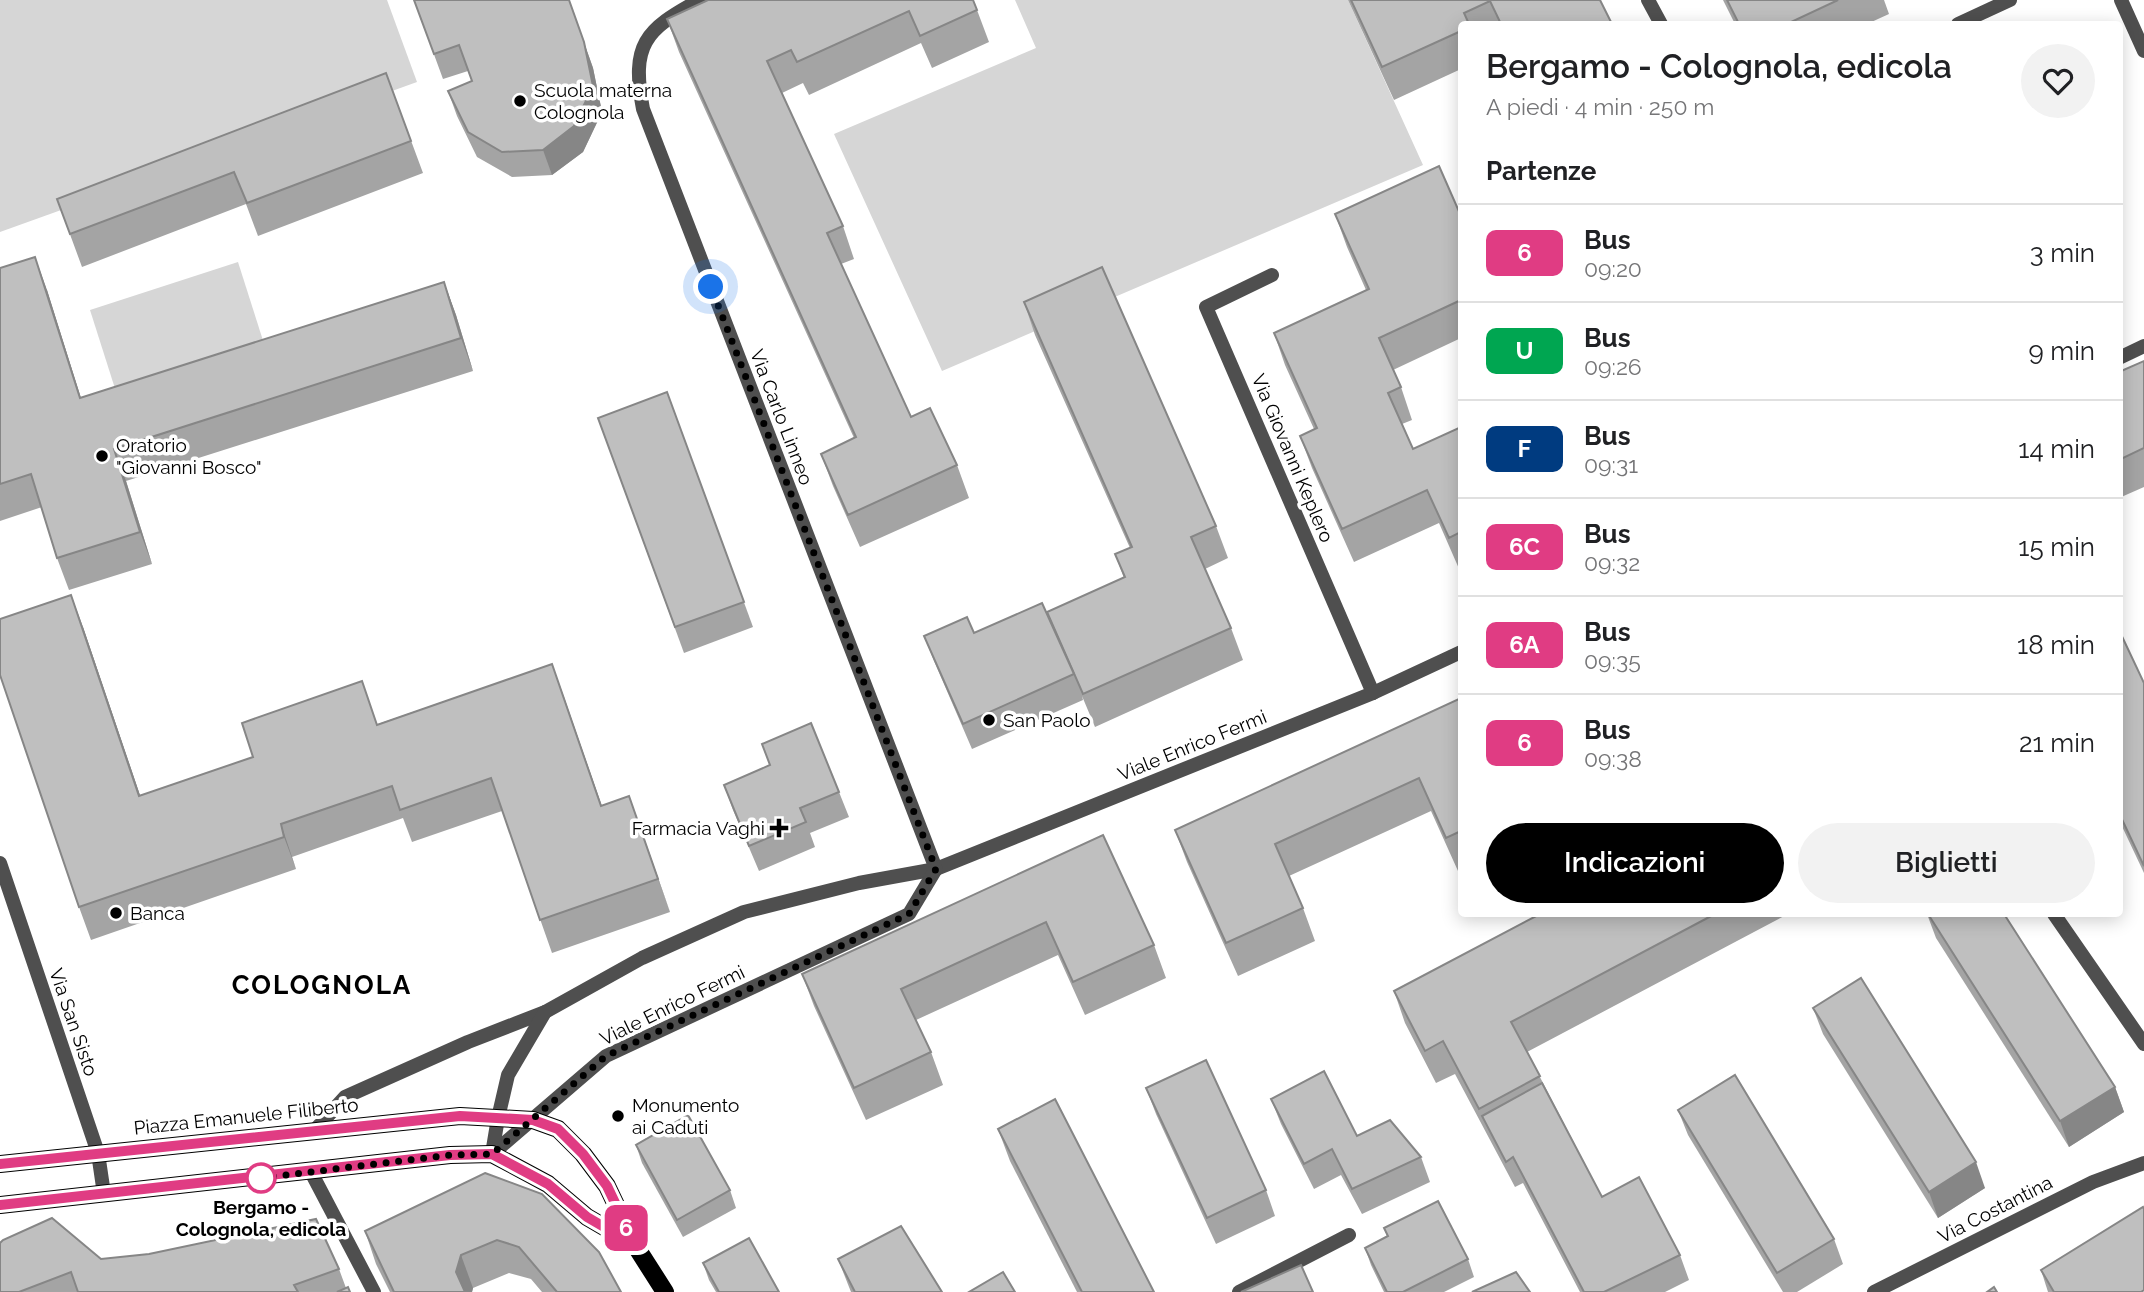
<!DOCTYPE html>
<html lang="it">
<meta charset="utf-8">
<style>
:root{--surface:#fff;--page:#f2f2f2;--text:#202124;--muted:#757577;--line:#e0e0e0;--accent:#000}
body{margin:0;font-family:Raleway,sans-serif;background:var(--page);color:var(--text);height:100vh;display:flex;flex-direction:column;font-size:26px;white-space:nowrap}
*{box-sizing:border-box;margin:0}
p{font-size:23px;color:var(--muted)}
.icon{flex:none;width:38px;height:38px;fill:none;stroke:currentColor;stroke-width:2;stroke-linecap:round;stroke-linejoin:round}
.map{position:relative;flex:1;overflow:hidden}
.drawer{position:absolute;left:1458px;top:21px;width:665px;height:896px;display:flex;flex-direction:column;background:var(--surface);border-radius:7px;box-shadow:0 4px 18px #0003}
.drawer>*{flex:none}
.badge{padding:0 14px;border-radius:10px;font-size:24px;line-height:46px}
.you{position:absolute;width:35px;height:35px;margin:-18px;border:5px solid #fff;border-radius:50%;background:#1a73e8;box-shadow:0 0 0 10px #1a73e833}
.map>.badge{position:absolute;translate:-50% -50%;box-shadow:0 0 0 4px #fff}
h2{padding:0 28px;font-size:26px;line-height:63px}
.round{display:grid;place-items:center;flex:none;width:74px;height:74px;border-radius:37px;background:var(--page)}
.headline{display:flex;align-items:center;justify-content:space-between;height:119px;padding:0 28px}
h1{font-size:33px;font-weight:600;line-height:52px}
.button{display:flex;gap:14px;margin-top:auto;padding:14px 28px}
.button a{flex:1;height:80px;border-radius:42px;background:var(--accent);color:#fff;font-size:28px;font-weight:600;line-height:80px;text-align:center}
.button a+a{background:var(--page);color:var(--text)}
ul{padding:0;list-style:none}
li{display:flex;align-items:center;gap:21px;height:98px;padding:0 28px;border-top:2px solid var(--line)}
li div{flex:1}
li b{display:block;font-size:26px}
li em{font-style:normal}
li .badge{min-width:77px;font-weight:700;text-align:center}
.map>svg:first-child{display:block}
.green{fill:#d6d6d6}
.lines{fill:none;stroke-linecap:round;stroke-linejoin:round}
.street{stroke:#4f4f4f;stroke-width:14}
.primary{stroke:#000;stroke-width:18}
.wall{fill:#a4a4a4}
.shaded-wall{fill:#868686}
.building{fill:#bfbfbf;stroke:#868686;stroke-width:2}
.line-casing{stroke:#fff;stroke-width:16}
.line{stroke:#e03c83;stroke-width:10}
.walk{stroke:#000;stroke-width:7;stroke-dasharray:0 12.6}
.poi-dot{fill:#000;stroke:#fff;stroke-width:2.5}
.stop-dot{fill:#fff;stroke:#e03c83;stroke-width:3.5}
.labels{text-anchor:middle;stroke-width:7;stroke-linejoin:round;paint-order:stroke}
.poi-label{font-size:19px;fill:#000;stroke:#fff;text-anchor:start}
.street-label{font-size:19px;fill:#000;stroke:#fff}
.stop-label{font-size:19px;font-weight:bold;fill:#000;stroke:#fff}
.district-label{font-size:26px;font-weight:bold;letter-spacing:2px;fill:#000;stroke:#fff}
</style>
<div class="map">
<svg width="2144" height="1292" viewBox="0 0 2144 1292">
<rect width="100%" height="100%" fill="#fff"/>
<g class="green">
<polygon points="0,0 387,0 417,82 0,232"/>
<polygon points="1015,0 1348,0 1423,165 942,371 834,134 1036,48"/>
<polygon points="238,262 266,350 118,398 90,310"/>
</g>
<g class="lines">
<g class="street">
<path d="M700 0C644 30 631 45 643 109L936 869"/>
<polyline points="1648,0 1661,24"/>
<polyline points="2121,0 2144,51"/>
<polyline points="1958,24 2010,0"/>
<polyline points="1272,275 1206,307 1373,693"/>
<polyline points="2119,358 2144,346"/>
<polyline points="0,863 98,1153 104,1194"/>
<polyline points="2054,914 2144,1044"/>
<polyline points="315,1130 345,1097 468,1042 545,1012 642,958 744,912 859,883 936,869 1373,693 1461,652"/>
<polyline points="492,1154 606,1056 909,914 936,869"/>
<polyline points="492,1154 498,1118 508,1075 545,1012"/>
<polyline points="311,1172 374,1292"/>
<polyline points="1239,1292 1349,1235"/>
<polyline points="1874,1292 2093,1182 2144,1163"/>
</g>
<g class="primary">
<polyline points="0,1164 460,1116 533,1120 558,1129 583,1154 607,1186 635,1245 665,1292"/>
<polyline points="0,1205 450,1155 492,1154 548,1184 587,1217 635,1245"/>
</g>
</g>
<g class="wall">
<polygon points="414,0 569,0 593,68 602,112 583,152 552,175 512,177 477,157 457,116 448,91 472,81 468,71 443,79"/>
<polygon points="708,0 977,10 989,42 932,68 921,43 809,95 803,83 782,93 843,226 854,259 841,264 911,417 957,465 969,498 860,547 833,486 821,454 854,438 679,52 667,19"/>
<polygon points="1348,0 1600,0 1612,24 1461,24 1461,69 1394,100"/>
<polygon points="1723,0 1884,0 1889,14 1867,24 1735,24"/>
<polygon points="386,73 423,173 258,236 246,204 82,267 57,199"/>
<polygon points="1335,214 1461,216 1461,338 1393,370 1401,387 1412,420 1402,424 1413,449 1461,427 1460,571 1439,523 1354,562 1312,468 1300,436 1314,429 1285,365 1274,333 1366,290 1347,247"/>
<polygon points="0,268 47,290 81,398 444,282 456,315 473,371 126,481 152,564 69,590 57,558 42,507 0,521"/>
<polygon points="1024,302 1216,526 1228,558 1205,569 1231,628 1243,660 1095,727 1082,696 1083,700 972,749 934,661 924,636 974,633 1050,620 1124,578 1115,554 1130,548 1035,335"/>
<polygon points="2144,361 2144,487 2119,498 2119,372"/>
<polygon points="667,392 753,627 684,653 598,418"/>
<polygon points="83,627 140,795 378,724 552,664 602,806 629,796 670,912 552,953 502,811 412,842 403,818 292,857 296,869 91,940 79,907"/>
<polygon points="2119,630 2144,683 2144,873 2119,820"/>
<polygon points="1461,698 1461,869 1458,871 1431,811 1289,876 1303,908 1315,941 1238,976 1187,862 1175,830"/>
<polygon points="762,744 839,792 849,817 810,833 815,847 759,871 733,810 724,785 770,766"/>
<polygon points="1103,835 1154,945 1166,978 1085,1015 1058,955 916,1020 931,1052 943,1085 866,1120 814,1006 802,974"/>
<polygon points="1540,914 1788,914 1527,1052 1602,1197 1680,1255 1689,1280 1665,1292 1580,1292 1523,1183 1515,1187 1455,1074 1436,1083 1405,1023 1394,991"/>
<polygon points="1927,914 2115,1087 2124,1112 2069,1147 1936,938"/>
<polygon points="1813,1008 1985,1188 1938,1218 1823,1034"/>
<polygon points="1146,1088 1266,1190 1275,1216 1216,1244 1156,1114"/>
<polygon points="1271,1099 1357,1136 1421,1157 1430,1182 1362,1214 1341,1175 1314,1189 1281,1124"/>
<polygon points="1678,1110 1834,1239 1843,1264 1797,1292 1783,1292 1688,1135"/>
<polygon points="998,1129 1154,1292 1077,1292 1010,1161"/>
<polygon points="636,1145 730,1190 736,1208 683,1237 642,1163"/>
<polygon points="485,1173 621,1292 542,1292 531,1279 509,1273 473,1288 472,1292 390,1292 376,1264 365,1231"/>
<polygon points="1384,1228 1468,1259 1474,1277 1444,1292 1384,1292 1371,1265 1365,1248 1387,1236"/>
<polygon points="101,1259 339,1269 346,1288 350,1292 0,1292"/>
<polygon points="838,1259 942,1292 851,1292"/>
<polygon points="703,1263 779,1292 716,1292 709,1280"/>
<polygon points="2041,1270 2144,1292 2048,1292"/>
</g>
<g class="shaded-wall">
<polygon points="569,0 593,68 602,112 583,152 552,175 543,150"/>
<polygon points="35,257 47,290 91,431 80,398"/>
<polygon points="444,282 456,315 473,371 461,338"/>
<polygon points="114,449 126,481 152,564 140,532"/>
<polygon points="71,595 83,627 151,828 139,796"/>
<polygon points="552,664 564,697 613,839 601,806"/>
<polygon points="629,796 641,829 670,912 658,879"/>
<polygon points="281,824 296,869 284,837"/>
<polygon points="2115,1087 2124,1112 2069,1147 2060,1121"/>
<polygon points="1976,1162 1985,1188 1938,1218 1929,1192"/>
<polygon points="461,1255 473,1288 472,1292 463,1292 456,1272"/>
</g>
<g class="building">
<polygon points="414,0 569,0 584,42 593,86 574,126 543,150 502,152 468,132 448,91 472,81 459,45 434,54"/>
<polygon points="708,0 973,0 977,10 920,36 909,11 797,62 791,50 767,61 843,226 827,233 911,417 930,408 957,465 848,515 821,454 856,437 667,19"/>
<polygon points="1351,0 1600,0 1612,24 1501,24 1490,1 1464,13 1469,24 1461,24 1461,31 1382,67"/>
<polygon points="1727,0 1838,0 1787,24 1739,24"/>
<polygon points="386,73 411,141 247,203 234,172 70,234 57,199"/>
<polygon points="1439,166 1461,216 1461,300 1379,338 1401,387 1388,393 1413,449 1461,427 1461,532 1449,538 1427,490 1342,529 1300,436 1317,428 1274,333 1369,289 1335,214"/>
<polygon points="35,257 80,398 444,282 461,338 114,449 140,532 57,558 31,474 0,484 0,268"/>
<polygon points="1102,267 1216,526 1191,537 1231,628 1083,694 1047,612 1125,577 1115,554 1132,547 1024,302"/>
<polygon points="2144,361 2144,448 2119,460 2119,372"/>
<polygon points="667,392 744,602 675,627 598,418"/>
<polygon points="71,595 139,796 253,757 242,723 362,681 377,725 552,664 601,806 629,796 658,879 540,920 491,778 400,810 392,786 281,824 284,837 79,907 0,675 0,619"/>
<polygon points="1042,603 1074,674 963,724 924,636 967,617 974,633"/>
<polygon points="2119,630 2144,683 2144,866 2119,813"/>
<polygon points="1461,698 1461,831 1446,838 1419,778 1275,844 1303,908 1226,943 1175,830"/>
<polygon points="811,723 839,792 800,808 806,822 749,846 724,785 770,765 762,744"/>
<polygon points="1103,835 1154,945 1073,982 1046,922 901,989 931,1052 854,1088 802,974"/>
<polygon points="1540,914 1715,914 1511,1022 1540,1076 1479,1109 1443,1041 1425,1051 1394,991"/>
<polygon points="1928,914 2004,914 2115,1087 2060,1121"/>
<polygon points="1861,978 1976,1162 1929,1192 1813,1008"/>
<polygon points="1206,1060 1266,1190 1207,1218 1146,1088"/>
<polygon points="1324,1071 1357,1136 1390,1120 1421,1157 1352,1189 1332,1149 1304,1164 1271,1099"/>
<polygon points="1735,1075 1834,1239 1777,1273 1678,1110"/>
<polygon points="1542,1083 1602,1197 1639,1177 1680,1255 1604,1292 1584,1292 1513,1157 1506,1162 1482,1116"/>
<polygon points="1055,1099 1154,1292 1082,1292 998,1129"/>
<polygon points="688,1115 730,1190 677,1220 636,1145"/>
<polygon points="485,1173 542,1194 599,1252 621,1292 557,1292 519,1247 497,1240 461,1255 456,1272 465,1292 394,1292 365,1231"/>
<polygon points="1438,1201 1468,1259 1403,1292 1387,1292 1365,1248 1388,1236 1384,1228"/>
<polygon points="2143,1207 2144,1209 2144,1290 2141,1292 2054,1292 2041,1270"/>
<polygon points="52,1218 101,1259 149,1254 316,1219 339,1269 294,1285 298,1292 78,1292 71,1272 19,1292 0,1292 0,1243 3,1240"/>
<polygon points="901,1226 942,1292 855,1292 838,1259"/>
<polygon points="749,1238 779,1292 719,1292 703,1263"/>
<polygon points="1301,1265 1313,1292 1241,1292"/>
<polygon points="1003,1272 1015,1292 969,1292"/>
<polygon points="1516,1272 1530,1292 1472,1292"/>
<polygon points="348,1287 350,1292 337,1292"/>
<polygon points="1994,1287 1997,1292 1987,1292"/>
</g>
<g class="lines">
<defs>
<polyline id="line" points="0,1164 460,1116 533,1120 558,1129 583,1154 607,1186 635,1245 587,1217 548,1184 492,1154 450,1155 0,1205"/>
</defs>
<use href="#line" class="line-casing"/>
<use href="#line" class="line"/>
<polyline class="walk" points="261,1178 450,1155 492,1154 606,1056 909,914 936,869 711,287"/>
</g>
<g class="poi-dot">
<circle cx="520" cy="101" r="7"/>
<circle cx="102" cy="456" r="7"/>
<circle cx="989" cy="720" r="7"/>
<path d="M775.5 817.5h7v7h7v7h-7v7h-7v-7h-7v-7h7z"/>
<circle cx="116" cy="913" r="7"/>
<circle cx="618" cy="1116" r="7"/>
</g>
<circle class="stop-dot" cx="261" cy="1178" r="14"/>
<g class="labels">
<g class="poi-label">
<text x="534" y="97">Scuola materna<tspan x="534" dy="22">Colognola</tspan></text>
<text x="116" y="452">Oratorio<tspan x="116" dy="22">"Giovanni Bosco"</tspan></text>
<text x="1003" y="727">San Paolo</text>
<text x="765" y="835" text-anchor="end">Farmacia Vaghi</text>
<text x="130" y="920">Banca</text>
<text x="632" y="1112">Monumento<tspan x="632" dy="22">ai Caduti</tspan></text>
</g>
<g class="street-label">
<text transform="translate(782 417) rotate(69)" y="7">Via Carlo Linneo</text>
<text transform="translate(1293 458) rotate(67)" y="7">Via Giovanni Keplero</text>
<text transform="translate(1192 745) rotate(-22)" y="7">Viale Enrico Fermi</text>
<text transform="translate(672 1005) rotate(-26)" y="7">Viale Enrico Fermi</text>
<text transform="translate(74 1022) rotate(71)" y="7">Via San Sisto</text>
<text transform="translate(246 1116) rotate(-6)" y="7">Piazza Emanuele Filiberto</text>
<text transform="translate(1995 1209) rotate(-27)" y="7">Via Costantina</text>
</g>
<g class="stop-label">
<text x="261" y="1214">Bergamo -<tspan x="261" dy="22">Colognola, edicola</tspan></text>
</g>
<g class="district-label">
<text x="322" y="994">COLOGNOLA</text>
</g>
</g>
</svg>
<div class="you" style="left:711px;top:287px"></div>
<b class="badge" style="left:626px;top:1228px;background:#e03c83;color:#fff">6</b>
<section class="drawer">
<div class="headline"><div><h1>Bergamo - Colognola, edicola</h1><p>A piedi · 4 min · 250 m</p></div><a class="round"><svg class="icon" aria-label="heart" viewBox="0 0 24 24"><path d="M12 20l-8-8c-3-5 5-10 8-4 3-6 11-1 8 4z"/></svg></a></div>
<h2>Partenze</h2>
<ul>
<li><span class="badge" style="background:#e03c83;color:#fff">6</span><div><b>Bus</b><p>09:20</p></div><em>3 min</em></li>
<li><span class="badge" style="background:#00a651;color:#fff">U</span><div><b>Bus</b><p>09:26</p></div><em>9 min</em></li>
<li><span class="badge" style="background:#003b80;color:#fff">F</span><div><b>Bus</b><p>09:31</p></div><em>14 min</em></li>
<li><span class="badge" style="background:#e03c83;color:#fff">6C</span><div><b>Bus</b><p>09:32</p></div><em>15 min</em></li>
<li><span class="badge" style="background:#e03c83;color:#fff">6A</span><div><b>Bus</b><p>09:35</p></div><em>18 min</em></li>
<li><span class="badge" style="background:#e03c83;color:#fff">6</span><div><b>Bus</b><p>09:38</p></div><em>21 min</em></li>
</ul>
<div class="button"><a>Indicazioni</a><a>Biglietti</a></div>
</section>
</div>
